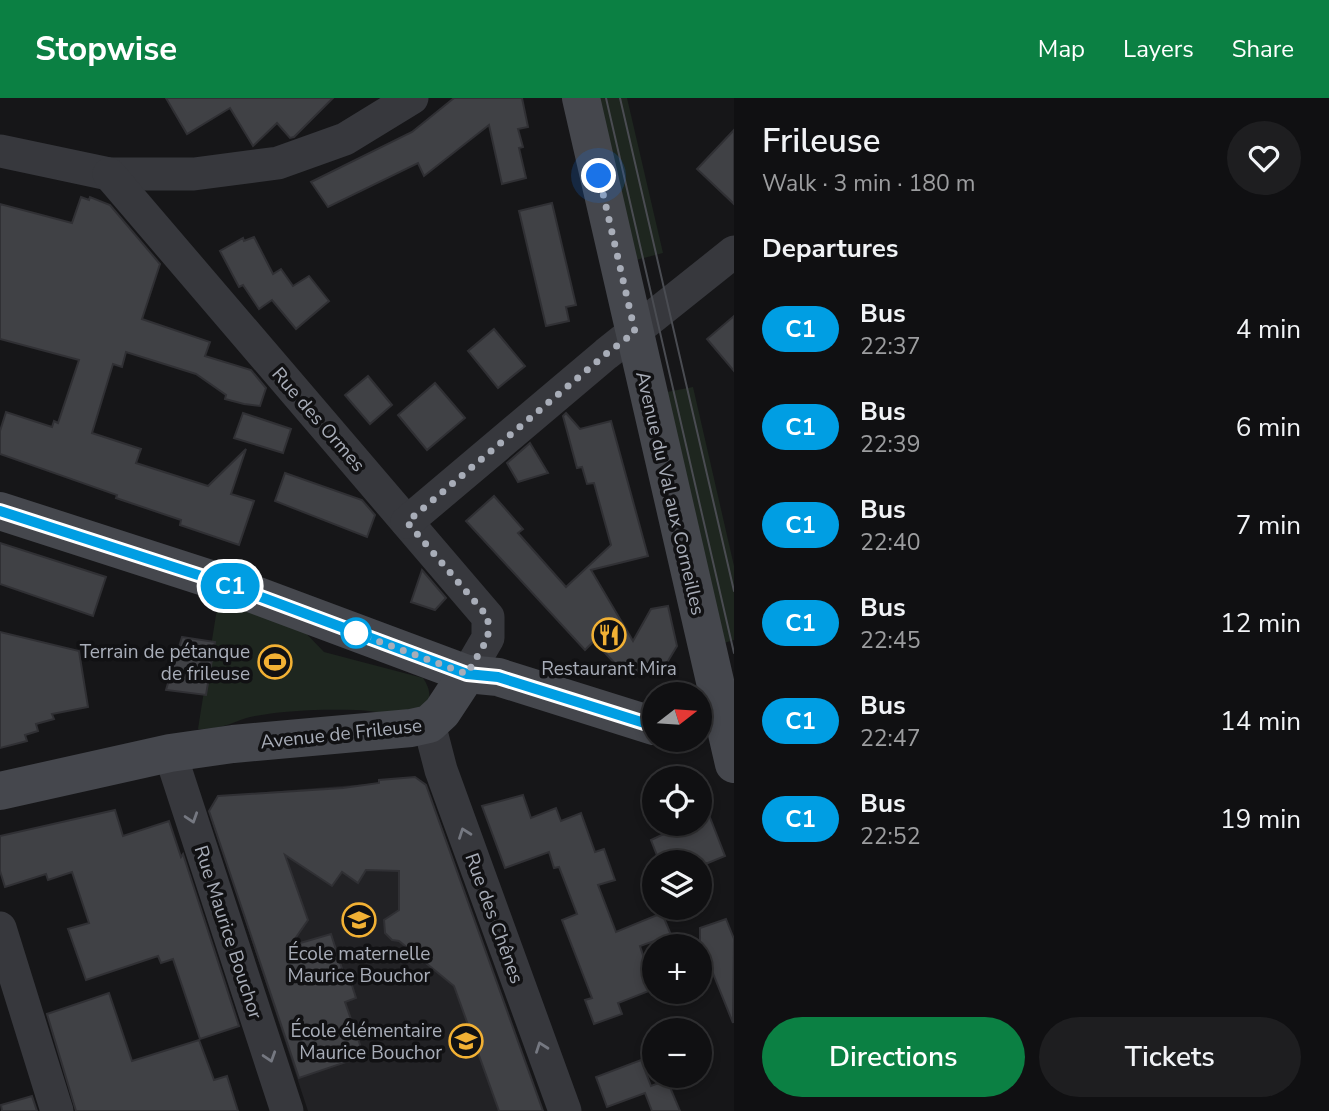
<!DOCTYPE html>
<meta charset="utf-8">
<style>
:root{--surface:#101012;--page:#1e1e20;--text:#f1f3f6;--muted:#9c9d9f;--line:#303032;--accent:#0b8043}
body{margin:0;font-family:"Nunito Sans",sans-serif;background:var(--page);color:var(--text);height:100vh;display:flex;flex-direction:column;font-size:26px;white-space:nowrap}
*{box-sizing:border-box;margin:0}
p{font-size:23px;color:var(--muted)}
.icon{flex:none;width:38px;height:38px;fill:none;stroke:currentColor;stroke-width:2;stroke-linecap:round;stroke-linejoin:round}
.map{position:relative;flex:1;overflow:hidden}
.side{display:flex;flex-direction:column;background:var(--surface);width:595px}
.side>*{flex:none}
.badge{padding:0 14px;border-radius:23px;font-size:24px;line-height:46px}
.needle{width:46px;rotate:73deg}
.fabs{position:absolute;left:642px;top:584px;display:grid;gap:14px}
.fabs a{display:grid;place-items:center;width:70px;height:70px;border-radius:50%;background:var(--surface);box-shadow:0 4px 10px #0003,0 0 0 2px var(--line);font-size:35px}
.you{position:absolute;width:35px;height:35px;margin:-18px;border:5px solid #fff;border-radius:50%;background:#1a73e8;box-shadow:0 0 0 10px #1a73e833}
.map>.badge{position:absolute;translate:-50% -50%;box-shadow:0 0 0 4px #fff}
h2{padding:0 28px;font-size:26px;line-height:63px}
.round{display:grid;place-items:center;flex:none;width:74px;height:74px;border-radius:37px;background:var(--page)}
.head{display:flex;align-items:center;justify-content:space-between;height:119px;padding:0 28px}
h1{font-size:33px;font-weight:600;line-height:52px}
.button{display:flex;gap:14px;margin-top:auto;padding:14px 28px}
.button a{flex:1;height:80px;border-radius:42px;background:var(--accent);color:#fff;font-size:28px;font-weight:600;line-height:80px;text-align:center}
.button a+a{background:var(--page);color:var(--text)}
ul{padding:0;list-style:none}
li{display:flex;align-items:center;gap:21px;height:98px;padding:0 28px}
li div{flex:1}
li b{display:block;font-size:26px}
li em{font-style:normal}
li .badge{min-width:77px;font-weight:700;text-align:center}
header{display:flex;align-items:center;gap:42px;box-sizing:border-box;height:98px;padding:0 35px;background:var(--accent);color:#fff}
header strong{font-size:33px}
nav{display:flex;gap:38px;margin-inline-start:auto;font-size:24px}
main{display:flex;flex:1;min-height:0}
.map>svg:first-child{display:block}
.built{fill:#222225}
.green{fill:#1e261f}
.building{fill:#404145;stroke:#303034;stroke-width:2}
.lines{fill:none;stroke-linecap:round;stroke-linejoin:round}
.street{stroke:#37383d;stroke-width:33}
.secondary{stroke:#45474d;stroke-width:38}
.tram{stroke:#4a4c52;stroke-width:2}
.oneway{stroke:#757881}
.line-casing{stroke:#fff;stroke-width:16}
.line{stroke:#009ee3;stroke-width:10}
.walk{stroke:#a8adb8;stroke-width:7;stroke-dasharray:0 12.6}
.stop-dot{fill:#fff;stroke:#009ee3;stroke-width:3.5}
.labels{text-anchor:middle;stroke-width:7;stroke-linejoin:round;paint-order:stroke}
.street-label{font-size:19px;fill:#a8adb8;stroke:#111113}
.poi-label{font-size:19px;fill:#a8adb8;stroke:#111113;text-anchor:end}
</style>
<header>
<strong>Stopwise</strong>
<nav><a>Map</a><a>Layers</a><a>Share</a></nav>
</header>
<main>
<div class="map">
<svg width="734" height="1013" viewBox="0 0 734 1013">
<rect width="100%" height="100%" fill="#161618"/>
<polygon class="built" points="379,685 416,727 439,721 543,1013 308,1013 209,713 218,698"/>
<g class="green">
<polygon points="599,0 627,0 663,155 636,162"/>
<polygon points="693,289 734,468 734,542 724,545 667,294"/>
<path d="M218 504 298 527 324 554 423 580C430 590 434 604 420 612 402 622 376 612 357 612 323 611 287 612 255 618 242 620 231 627 219 629 212 631 204 631 198 631Z"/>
</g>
<g class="building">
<polygon points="166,0 333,0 294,39 290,40 277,25 253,48 230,10 187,36"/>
<polygon points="454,0 522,0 528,29 518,31 523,49 519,50 526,80 502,86 489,27 424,78 418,65 328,109 311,84 412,34"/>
<polygon points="734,32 734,106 697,71"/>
<polygon points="81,99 89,102 90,99 110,107 160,166 142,221 210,244 205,258 251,272 266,290 260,308 244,306 225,301 226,297 196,276 126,254 122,269 113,266 92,335 141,351 136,365 208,388 246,351 231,396 254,403 239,447 180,427 181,422 116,400 117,397 0,356 0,333 6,314 52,329 54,323 58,325 79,262 0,241 0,106 72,125"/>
<polygon points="552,105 576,207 566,209 569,223 546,228 519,113"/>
<polygon points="254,139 273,176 281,171 293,188 309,178 329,203 296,231 272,202 259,211 243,187 239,189 220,153 243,140 244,143"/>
<polygon points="734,218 734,273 707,241"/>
<polygon points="494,231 525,268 498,290 468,253"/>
<polygon points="368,278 392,307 370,326 345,297"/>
<polygon points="435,285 465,320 427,352 398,317"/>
<polygon points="243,315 291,331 283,355 234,340"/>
<polygon points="566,315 580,331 611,323 648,458 591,472 633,543 651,511 668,508 677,548 662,573 657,570 650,572 652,576 620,573 620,571 594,543 585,552 466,423 494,398 523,431 518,435 566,489 611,447 594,385 587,386 582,369 577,370 563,318"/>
<polygon points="530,345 548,375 518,384 507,365"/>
<polygon points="285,375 362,402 375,417 367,439 275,403"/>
<polygon points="0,445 106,479 93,518 0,486"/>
<polygon points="422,472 446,500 435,512 411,504"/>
<polygon points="0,534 79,553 88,609 52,616 54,621 36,626 38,633 25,637 27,643 0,650"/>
<polygon points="182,539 215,544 206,597 166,592"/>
<polygon points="415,679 426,687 543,1013 499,1013 454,888 399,843 392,842 385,835 384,822 399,812 399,773 366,772 358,785 342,774 332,788 285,757 308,822 290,848 331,836 345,880 349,878 356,900 345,904 364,958 299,980 209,713 218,698 343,690 379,685 379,682"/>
<polygon points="523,697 531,720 556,710 561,723 581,715 595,754 604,751 615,782 598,787 616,834 662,815 671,837 640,848 654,891 618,905 622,916 594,926 585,902 592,900 562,822 577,816 559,769 554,770 549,754 505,770 482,708"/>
<polygon points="115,712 123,738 169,723 181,759 183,756 239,928 200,941 173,861 161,865 158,858 86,882 68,831 89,825 72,774 48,782 46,776 5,789 0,773 0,738"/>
<polygon points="709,717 725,758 708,765 660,765 651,742 685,726 700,726 700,720"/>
<polygon points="726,821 734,841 733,925 700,843 700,830"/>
<polygon points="109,895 132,963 199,942 214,982 227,978 238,1013 76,1013 47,916"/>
<polygon points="641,962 651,988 667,982 680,1013 652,1013 645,995 607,1009 596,979"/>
<polygon points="32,998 37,1013 2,1013 1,1007"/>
</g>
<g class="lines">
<g class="street">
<polyline points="0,53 109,76 194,76 278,65 345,41 412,0"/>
<polyline points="109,76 488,519 488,540 467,576"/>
<polyline points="407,424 606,256 734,154"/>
<polyline points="429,626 441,672 565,1013"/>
<polyline points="170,655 287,1013"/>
<polyline points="0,830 57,1013"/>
</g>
<g class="secondary">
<polyline points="581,0 734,666"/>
<polyline points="0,413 226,486 467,576 498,579 654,628"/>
<polyline points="0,693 170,655 233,646 411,630 429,626 442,614 467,576"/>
</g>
<g class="tram">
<polyline points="606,0 734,555"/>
<polyline points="620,0 734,493"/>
</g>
</g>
<defs><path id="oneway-chevron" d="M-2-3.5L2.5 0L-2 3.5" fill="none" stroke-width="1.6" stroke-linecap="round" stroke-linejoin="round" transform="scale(1.75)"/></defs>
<g class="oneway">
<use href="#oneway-chevron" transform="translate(192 720) rotate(72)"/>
<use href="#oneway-chevron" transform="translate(464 735) rotate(-110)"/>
<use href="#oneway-chevron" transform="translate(541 949) rotate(-110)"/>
<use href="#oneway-chevron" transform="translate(270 959) rotate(72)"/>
</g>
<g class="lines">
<defs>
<polyline id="line" points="0,413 226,486 467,576 498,579 654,628"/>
</defs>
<use href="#line" class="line-casing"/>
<use href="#line" class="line"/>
<polyline class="walk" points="356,535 467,576 488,540 488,519 407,424 606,256 635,234 599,78"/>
</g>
<defs>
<symbol id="restaurant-ring" viewBox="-11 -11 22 22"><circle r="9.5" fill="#111113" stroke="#f2b134" stroke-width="1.5"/><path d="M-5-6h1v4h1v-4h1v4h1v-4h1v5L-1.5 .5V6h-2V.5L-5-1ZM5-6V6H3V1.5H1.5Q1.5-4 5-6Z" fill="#f2b134"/></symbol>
<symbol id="stadium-ring" viewBox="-11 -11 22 22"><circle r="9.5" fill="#111113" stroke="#f2b134" stroke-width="1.5"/><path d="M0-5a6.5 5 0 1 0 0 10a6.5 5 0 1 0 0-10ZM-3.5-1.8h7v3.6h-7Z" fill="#f2b134"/></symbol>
<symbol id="school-ring" viewBox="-11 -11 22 22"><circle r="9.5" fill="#111113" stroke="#f2b134" stroke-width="1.5"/><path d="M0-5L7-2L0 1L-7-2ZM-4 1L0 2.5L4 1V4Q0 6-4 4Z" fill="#f2b134"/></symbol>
</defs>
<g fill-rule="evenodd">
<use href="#restaurant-ring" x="590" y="518" width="38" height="38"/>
<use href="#stadium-ring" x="256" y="545" width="38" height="38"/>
<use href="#school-ring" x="340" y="803" width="38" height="38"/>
<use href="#school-ring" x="447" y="924" width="38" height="38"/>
</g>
<circle class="stop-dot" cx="356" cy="535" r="14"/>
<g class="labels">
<g class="street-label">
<text transform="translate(319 321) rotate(49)" y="7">Rue des Ormes</text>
<text transform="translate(671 395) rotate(77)" y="7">Avenue du Val aux Corneilles</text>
<text transform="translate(341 635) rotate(-6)" y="7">Avenue de Frileuse</text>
<text transform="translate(495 820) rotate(70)" y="7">Rue des Chênes</text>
<text transform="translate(229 834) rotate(72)" y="7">Rue Maurice Bouchor</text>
</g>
<g class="poi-label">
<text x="250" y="560">Terrain de pétanque<tspan x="250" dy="22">de frileuse</tspan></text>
<text x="609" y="577" text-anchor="middle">Restaurant Mira</text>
<text x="359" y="862" text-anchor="middle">École maternelle<tspan x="359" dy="22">Maurice Bouchor</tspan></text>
<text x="442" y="939">École élémentaire<tspan x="442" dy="22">Maurice Bouchor</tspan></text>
</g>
</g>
</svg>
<div class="fabs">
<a><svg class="needle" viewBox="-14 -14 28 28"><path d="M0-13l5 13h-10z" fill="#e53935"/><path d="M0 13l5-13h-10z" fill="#9c9d9f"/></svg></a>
<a><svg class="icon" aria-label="locate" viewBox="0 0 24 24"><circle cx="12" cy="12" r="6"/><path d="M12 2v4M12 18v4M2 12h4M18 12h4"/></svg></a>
<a><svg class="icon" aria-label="layers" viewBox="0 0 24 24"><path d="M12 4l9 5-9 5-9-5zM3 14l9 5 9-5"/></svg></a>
<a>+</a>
<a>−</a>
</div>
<div class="you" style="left:599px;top:78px"></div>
<b class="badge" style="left:230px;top:488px;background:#009ee3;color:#fff">C1</b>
</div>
<section class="side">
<div class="head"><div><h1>Frileuse</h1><p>Walk · 3 min · 180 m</p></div><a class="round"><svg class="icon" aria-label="heart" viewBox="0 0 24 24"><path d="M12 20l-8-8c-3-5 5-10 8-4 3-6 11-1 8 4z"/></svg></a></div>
<h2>Departures</h2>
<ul>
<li><span class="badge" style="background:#009ee3;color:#fff">C1</span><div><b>Bus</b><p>22:37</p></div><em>4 min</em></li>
<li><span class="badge" style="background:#009ee3;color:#fff">C1</span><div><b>Bus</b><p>22:39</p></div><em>6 min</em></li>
<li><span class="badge" style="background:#009ee3;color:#fff">C1</span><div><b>Bus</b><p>22:40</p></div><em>7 min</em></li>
<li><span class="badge" style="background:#009ee3;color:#fff">C1</span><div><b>Bus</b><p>22:45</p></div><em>12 min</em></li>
<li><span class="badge" style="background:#009ee3;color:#fff">C1</span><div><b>Bus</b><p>22:47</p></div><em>14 min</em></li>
<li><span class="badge" style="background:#009ee3;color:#fff">C1</span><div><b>Bus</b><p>22:52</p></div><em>19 min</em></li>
</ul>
<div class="button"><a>Directions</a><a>Tickets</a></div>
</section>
</main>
